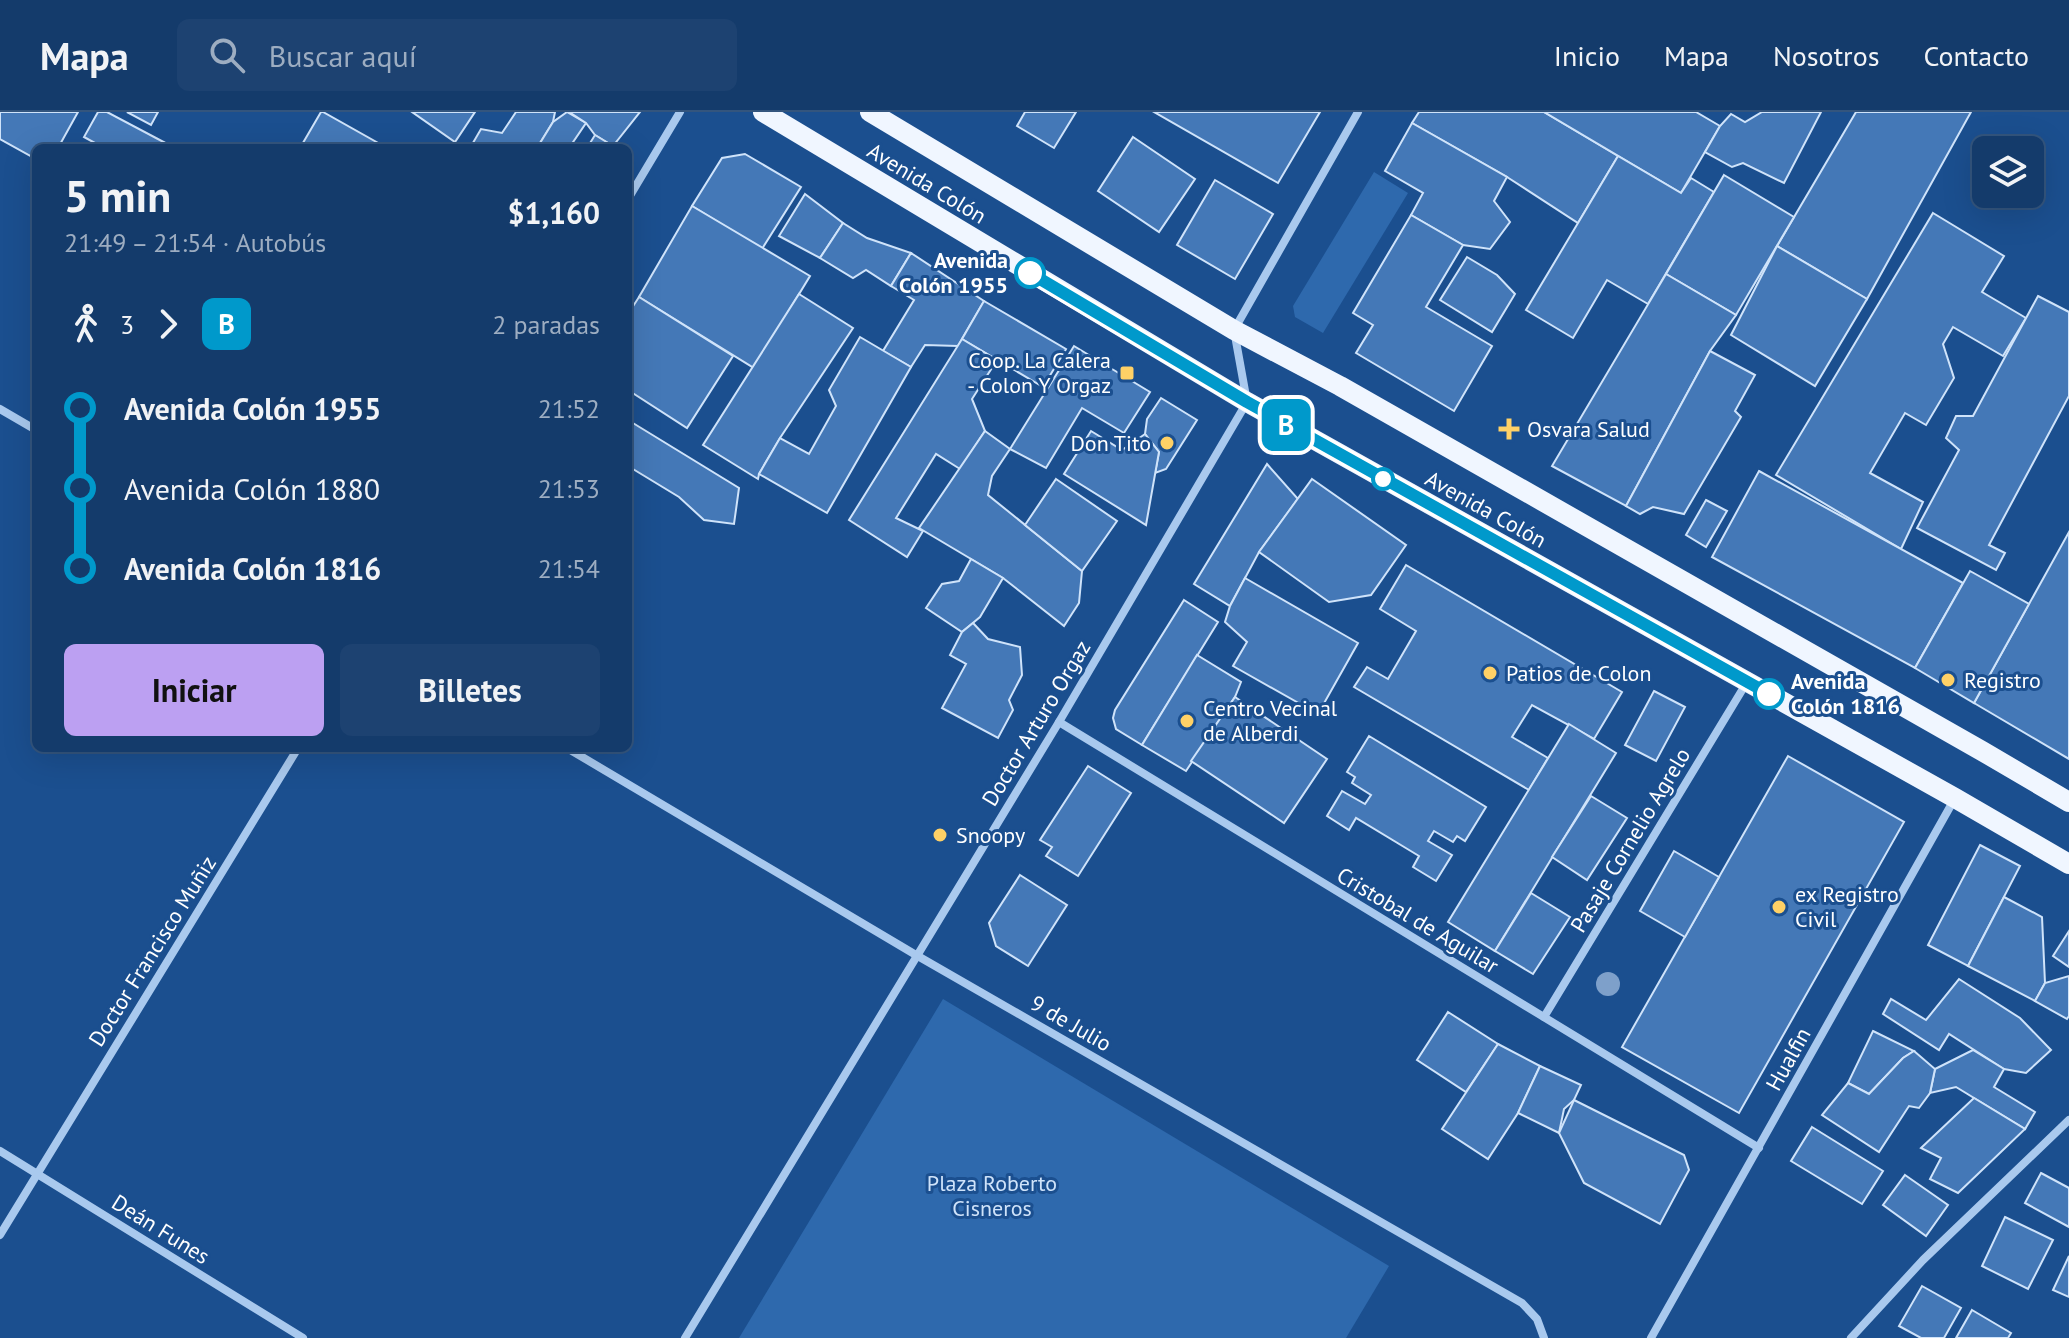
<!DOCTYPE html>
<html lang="es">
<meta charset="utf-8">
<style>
:root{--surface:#143b6b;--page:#1d4271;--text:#f1f3f6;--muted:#9dadc1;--line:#33557e;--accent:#bca0f2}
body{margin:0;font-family:"PT Sans",sans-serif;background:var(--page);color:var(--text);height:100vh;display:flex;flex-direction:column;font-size:30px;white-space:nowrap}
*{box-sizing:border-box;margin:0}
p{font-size:26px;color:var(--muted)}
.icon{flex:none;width:44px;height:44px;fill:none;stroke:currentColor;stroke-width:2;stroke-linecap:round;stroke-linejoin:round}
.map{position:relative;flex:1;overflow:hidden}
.side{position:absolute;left:32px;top:32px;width:600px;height:608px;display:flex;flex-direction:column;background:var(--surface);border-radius:12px;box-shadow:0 8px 32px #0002,0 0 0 2px var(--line)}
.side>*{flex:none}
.badge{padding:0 16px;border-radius:12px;font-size:28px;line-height:52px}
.fabs{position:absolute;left:1972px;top:24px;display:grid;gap:16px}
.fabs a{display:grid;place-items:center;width:72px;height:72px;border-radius:12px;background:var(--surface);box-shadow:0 8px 32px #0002,0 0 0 2px var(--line);font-size:40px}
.map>.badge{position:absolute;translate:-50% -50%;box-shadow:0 0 0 4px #fff}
.legs{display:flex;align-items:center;gap:12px;height:88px;padding:0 32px;font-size:26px}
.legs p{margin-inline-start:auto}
.head{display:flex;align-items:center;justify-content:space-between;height:136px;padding:0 32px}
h1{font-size:44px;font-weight:700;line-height:60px}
.action{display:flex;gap:16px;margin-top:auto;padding:16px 32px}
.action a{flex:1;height:92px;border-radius:12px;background:var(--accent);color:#111;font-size:32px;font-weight:700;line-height:92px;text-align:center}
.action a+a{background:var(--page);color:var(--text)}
ul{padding:0 32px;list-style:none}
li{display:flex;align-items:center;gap:28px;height:80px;font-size:30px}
li i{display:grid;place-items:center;width:12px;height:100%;margin:0 10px;background:currentColor}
li i::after{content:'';width:20px;height:20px;margin:-10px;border:6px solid;border-radius:50%;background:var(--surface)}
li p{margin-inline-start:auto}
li:first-child i{background:linear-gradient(#0000 50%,currentColor 0)}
li:last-child i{background:linear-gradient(currentColor 50%,#0000 0)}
header{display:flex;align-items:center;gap:48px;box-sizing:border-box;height:112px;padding:0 40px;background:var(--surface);border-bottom:2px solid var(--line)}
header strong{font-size:38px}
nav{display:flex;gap:44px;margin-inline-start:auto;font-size:28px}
.search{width:560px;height:72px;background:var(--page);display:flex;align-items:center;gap:20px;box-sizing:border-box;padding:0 28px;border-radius:12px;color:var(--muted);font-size:30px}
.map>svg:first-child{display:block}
.green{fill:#2e69ad}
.building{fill:#4478b7;stroke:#cfe3fa;stroke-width:2}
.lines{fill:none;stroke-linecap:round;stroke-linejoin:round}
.street{stroke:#a9c9ee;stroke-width:8}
.primary{stroke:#f0f6ff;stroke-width:20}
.tree{fill:#7ea0ca}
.line-1-casing{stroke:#fff;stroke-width:18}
.line-1{stroke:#0099cb;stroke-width:12}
.stop-1-dot{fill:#fff;stroke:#0099cb;stroke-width:4}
.poi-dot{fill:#ffd166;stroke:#1b4f8f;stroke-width:3}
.labels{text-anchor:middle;stroke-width:6;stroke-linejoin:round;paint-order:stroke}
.street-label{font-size:22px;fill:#fff;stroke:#1b4f8f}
.stop-label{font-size:22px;font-weight:bold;fill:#fff;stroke:#1b4f8f;text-anchor:end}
.poi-label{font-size:22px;fill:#fff;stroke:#1b4f8f;text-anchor:start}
.park-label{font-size:22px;fill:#cfe3fa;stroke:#1b4f8f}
</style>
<header>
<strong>Mapa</strong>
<div class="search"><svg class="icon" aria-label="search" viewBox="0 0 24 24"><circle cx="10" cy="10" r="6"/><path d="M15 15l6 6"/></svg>Buscar aquí</div>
<nav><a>Inicio</a><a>Mapa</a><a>Nosotros</a><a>Contacto</a></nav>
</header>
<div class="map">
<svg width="2069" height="1226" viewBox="0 0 2069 1226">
<rect width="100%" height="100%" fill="#1b4f8f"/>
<g class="green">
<polygon points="1374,60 1408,81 1323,221 1295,205 1293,194"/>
<polygon points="943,887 1389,1154 1346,1226 739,1226"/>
</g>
<g class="building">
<polygon points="0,0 78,0 58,36 36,36 36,47 0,27"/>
<polygon points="98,0 107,0 173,35 104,36 84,25"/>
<polygon points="127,0 158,0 151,13"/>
<polygon points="321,0 323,0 387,36 300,36"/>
<polygon points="412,0 475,0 455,30"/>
<polygon points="516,0 555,0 553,10 537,36 470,36 481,17 502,21"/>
<polygon points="567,0 586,11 569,36 537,36 553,10"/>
<polygon points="569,0 640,0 613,34 595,23 586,11"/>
<polygon points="1025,0 1076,0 1054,36 1017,14"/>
<polygon points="1154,0 1320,0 1278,71"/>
<polygon points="1419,0 1544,0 1618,44 1578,111 1507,65 1412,11"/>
<polygon points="1544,0 1696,0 1720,14 1681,81"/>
<polygon points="1762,0 1821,0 1784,71 1743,51 1732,55 1705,40 1720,14 1731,2 1745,10"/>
<polygon points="1856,0 1971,0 1867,187 1777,134"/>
<polygon points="1412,11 1507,65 1494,89 1510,110 1490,137 1463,133 1411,103 1423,81 1385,59"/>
<polygon points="595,23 613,34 612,36 587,36"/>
<polygon points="1133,25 1195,67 1159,120 1098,79"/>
<polygon points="745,42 801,75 762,137 692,94 722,46"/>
<polygon points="1618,44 1681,81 1691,66 1714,80 1648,192 1607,168 1573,226 1526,198"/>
<polygon points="1724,63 1794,105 1736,203 1666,162"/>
<polygon points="1215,68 1273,102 1235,167 1177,133"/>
<polygon points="805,82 843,111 820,146 779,124"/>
<polygon points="692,94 810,164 754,256 639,185"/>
<polygon points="1933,101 2004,144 1982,180 2026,206 2003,244 1953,215 1943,232 1954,266 1926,313 1905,301 1870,361 1923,390 1901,437 1776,363"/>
<polygon points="1411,103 1463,133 1426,195 1492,234 1454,299 1356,241 1373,213 1353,201"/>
<polygon points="843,111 867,126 911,141 891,174 866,158 853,166 820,146"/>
<polygon points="1777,134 1867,187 1815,274 1731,223"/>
<polygon points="911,141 984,189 958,234 925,233 911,255 883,239 914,188 891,174"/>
<polygon points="1467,145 1497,163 1515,182 1492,220 1440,188"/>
<polygon points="1666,162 1736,203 1710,239 1626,394 1552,354"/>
<polygon points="799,182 853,216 780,326 759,362 758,367 703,333"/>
<polygon points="2038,184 2069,200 2069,284 1989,433 2005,441 1996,458 1917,416 1959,338 1946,326 1956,304 1973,304"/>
<polygon points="639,185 733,244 687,316 628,278 628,202"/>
<polygon points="984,189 1066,237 1043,275 962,227"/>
<polygon points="860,225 911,255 827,401 759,362 780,326 809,342 836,294 829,278"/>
<polygon points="962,227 997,248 972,287 985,319 960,357 936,342 896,406 923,419 907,445 849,408"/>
<polygon points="1074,234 1150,280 1124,321 1082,296 1046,356 1010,337"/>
<polygon points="1710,239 1755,263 1735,299 1741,305 1684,402 1653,395 1640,402 1626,394"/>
<polygon points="1161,286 1197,308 1166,357 1155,361 1159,340 1145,322 1147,307"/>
<polygon points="628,308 739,376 734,412 704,408 679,385 628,354"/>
<polygon points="985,319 1010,337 992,364 988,383 1082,459 1079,491 1064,514 1003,466 919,416"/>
<polygon points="1091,319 1122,338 1145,322 1159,340 1146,413 1064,362"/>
<polygon points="1267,352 1298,387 1259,440 1230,494 1194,472"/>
<polygon points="1759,359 1963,471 1915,556 1712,445"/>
<polygon points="1056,367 1117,409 1082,459 1025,413"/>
<polygon points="1312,367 1406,433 1371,483 1329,490 1259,440"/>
<polygon points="1706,388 1727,399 1706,435 1686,423"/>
<polygon points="2069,420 2069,647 1974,591"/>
<polygon points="971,447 1003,466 980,505 962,520 926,496 942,472 959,469"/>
<polygon points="1406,453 1622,580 1594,627 1532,593 1512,625 1548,646 1529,678 1354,575 1367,555 1388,567 1416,519 1380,497"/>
<polygon points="1970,459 2029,492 1974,591 1915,556"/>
<polygon points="1245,466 1358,531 1318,602 1233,554 1247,530 1225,510 1230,494"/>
<polygon points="1184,488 1218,510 1142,633 1116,617 1113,606 1115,598"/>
<polygon points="973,511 988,527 1020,535 1022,563 1009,588 1013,598 998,626 942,596 966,552 950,543 962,520"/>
<polygon points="1197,543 1241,570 1235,585 1186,659 1142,633"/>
<polygon points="1654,579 1685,595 1656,649 1625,633"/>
<polygon points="1235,585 1327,647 1284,711 1191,649"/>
<polygon points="1569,612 1616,641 1495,839 1448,810"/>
<polygon points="1369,624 1486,695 1465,729 1457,724 1453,730 1434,719 1428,729 1452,743 1436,769 1413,755 1419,744 1356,706 1349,718 1327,704 1342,679 1365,692 1371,683 1352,671 1355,665 1347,660"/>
<polygon points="1788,644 1904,710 1739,1001 1622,935"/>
<polygon points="1088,654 1131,681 1078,764 1046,744 1052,735 1040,728"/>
<polygon points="1591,684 1627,706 1587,768 1552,745"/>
<polygon points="1980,733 2020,754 1968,854 1928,833"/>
<polygon points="1674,739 1719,765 1685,825 1640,799"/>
<polygon points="1020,763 1067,793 1028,854 996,834 989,811"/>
<polygon points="1531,781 1570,805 1533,862 1495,839"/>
<polygon points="2004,785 2042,805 2045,871 2035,889 1968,854"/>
<polygon points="2069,819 2069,855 2053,844"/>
<polygon points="2069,864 2069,904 2067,907 2035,889 2045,871"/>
<polygon points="1959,867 2020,906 2051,938 2026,961 2004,957 1949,922 1939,938 1883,902 1891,887 1926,908"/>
<polygon points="1448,900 1498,932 1466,980 1417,948"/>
<polygon points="1873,919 1914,939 1903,946 1869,982 1848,971"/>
<polygon points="1498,932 1540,954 1518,1001 1488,1047 1442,1017"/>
<polygon points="1973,938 2004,957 1994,975 2035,1000 2025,1017 1956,975 1930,981 1935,957"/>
<polygon points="1914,939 1935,957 1930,981 1919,996 1909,994 1879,1040 1822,1003 1848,971 1869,982 1903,946"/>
<polygon points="1540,954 1581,973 1574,988 1564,997 1559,1021 1518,1001"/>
<polygon points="1974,986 2025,1017 1958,1081 1930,1067 1941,1046 1921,1036"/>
<polygon points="1574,988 1684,1043 1689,1058 1660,1112 1584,1071 1559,1021"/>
<polygon points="1812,1015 1883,1059 1862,1092 1791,1049"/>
<polygon points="2041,1061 2069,1076 2069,1115 2025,1091"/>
<polygon points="1905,1063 1948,1093 1926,1124 1883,1093"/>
<polygon points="2005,1105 2053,1128 2028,1177 1982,1154"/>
<polygon points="2069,1144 2069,1185 2053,1178"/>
<polygon points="1922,1174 1961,1196 1944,1226 1921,1226 1899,1214"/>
<polygon points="1972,1198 2011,1221 2008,1226 1956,1226"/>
</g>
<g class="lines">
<g class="street">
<polyline points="628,87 680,0"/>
<polyline points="0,297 36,318"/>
<polyline points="1059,610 1759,1036"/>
<polyline points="567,636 916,843 1522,1191 1537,1207 1544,1226"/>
<polyline points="1544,905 1747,570"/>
<polyline points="0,1039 303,1226"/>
<polyline points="0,1123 298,636"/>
<polyline points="685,1226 1059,610 1247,290 1234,218 1358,0"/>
<polyline points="1651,1226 1955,686"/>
<polyline points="1851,1226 1923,1148 2069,1008"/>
</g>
<g class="primary">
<polyline points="763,0 1247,290 1955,686 2069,752"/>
<polyline points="870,0 1234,218 1340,274 1982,639 2069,690"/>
</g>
</g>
<circle class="tree" cx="1608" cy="872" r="12"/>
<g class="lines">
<defs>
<polyline id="line-1" points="1030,161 1247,290 1769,582"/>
</defs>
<use href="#line-1" class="line-1-casing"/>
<use href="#line-1" class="line-1"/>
</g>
<g class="stop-1-dot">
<circle cx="1030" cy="161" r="14"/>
<circle cx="1383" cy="367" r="10"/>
<circle cx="1769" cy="582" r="14"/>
</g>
<g class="poi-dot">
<rect x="1119" y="253" width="16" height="16" rx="4"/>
<path d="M1505 305h8v8h8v8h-8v8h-8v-8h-8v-8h8z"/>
<circle cx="1167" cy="331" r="8"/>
<circle cx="1490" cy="561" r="8"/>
<circle cx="1948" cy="568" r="8"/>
<circle cx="1187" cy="609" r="8"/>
<circle cx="940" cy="723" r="8"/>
<circle cx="1779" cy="795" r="8"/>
</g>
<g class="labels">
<g class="street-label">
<text transform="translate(927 71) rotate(31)" y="8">Avenida Colón</text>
<text transform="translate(1486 397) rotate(29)" y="8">Avenida Colón</text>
<text transform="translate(1036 611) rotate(-59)" y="8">Doctor Arturo Orgaz</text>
<text transform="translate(1630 728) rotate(-59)" y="8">Pasaje Cornelio Agrelo</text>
<text transform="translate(1418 808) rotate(31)" y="8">Cristobal de Aguilar</text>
<text transform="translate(152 839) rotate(-58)" y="8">Doctor Francisco Muñiz</text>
<text transform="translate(1071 911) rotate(30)" y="8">9 de Julio</text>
<text transform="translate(1788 947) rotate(-61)" y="8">Hualfin</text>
<text transform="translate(161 1117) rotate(32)" y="8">Deán Funes</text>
</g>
<g class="stop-label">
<text x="1008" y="156">Avenida<tspan x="1008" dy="25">Colón 1955</tspan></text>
<text x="1791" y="577" text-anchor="start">Avenida<tspan x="1791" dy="25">Colón 1816</tspan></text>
</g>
<g class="poi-label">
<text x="1111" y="256" text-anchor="end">Coop. La Calera<tspan x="1111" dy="25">- Colon Y Orgaz</tspan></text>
<text x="1527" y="325">Osvara Salud</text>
<text x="1151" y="339" text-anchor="end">Don Tito</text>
<text x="1506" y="569">Patios de Colon</text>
<text x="1964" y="576">Registro</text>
<text x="1203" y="604">Centro Vecinal<tspan x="1203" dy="25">de Alberdi</tspan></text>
<text x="956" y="731">Snoopy</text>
<text x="1795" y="790">ex Registro<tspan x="1795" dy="25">Civil</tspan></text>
</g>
<g class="park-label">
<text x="992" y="1079">Plaza Roberto<tspan x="992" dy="25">Cisneros</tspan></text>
</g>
</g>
</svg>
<div class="fabs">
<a><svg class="icon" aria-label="layers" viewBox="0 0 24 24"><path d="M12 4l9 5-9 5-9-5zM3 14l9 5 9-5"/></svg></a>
</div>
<b class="badge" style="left:1286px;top:313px;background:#0099cb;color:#fff">B</b>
<section class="side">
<div class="head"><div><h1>5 min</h1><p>21:49 – 21:54 · Autobús</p></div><b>$1,160</b></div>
<div class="legs"><svg class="icon" aria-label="walk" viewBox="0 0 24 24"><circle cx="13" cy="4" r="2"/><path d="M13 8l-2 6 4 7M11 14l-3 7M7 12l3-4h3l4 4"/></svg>3<svg class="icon" aria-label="forward" viewBox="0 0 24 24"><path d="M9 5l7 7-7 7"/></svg><b class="badge" style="background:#0099cb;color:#fff">B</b><p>2 paradas</p></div>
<ul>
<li><i style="color:#0099cb"></i><b>Avenida Colón 1955</b><p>21:52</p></li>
<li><i style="color:#0099cb"></i><span>Avenida Colón 1880</span><p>21:53</p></li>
<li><i style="color:#0099cb"></i><b>Avenida Colón 1816</b><p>21:54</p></li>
</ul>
<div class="action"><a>Iniciar</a><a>Billetes</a></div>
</section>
</div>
